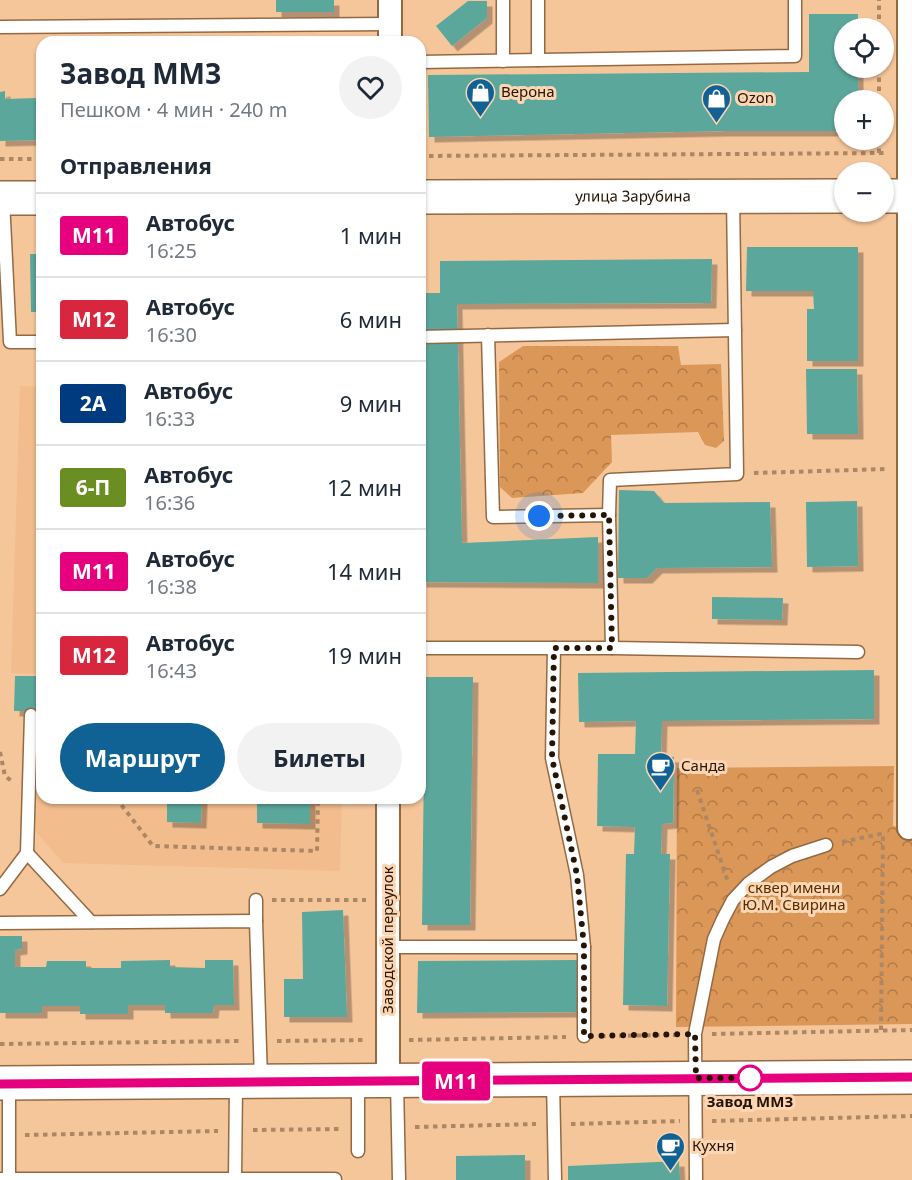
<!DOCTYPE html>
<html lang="ru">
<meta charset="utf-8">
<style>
:root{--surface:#fff;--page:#f2f2f3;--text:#1f2937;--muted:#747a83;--line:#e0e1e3;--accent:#0f6293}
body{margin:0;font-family:"Noto Sans",sans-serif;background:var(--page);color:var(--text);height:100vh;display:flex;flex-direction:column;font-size:22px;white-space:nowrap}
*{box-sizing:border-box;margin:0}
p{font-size:20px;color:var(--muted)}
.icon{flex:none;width:33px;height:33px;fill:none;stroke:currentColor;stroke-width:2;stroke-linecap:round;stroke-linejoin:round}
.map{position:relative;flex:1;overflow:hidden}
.side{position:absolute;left:36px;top:36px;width:390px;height:768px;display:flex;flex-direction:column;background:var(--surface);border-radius:18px;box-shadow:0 2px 4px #0004}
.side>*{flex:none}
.badge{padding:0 12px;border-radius:4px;font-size:21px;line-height:39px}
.fabs{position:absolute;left:834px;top:18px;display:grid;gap:12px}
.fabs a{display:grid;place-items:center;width:60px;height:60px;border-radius:50%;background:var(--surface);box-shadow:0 2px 4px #0004;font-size:30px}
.you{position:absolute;width:30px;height:30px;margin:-15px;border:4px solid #fff;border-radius:50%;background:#1a73e8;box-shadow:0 0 0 9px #1a73e833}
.map>.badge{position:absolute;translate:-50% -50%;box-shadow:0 0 0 3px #fff}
h2{padding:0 24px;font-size:22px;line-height:54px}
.round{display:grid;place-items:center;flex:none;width:63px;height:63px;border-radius:32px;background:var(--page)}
.headline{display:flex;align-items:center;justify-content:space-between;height:102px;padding:0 24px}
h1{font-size:28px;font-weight:700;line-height:45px}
.action{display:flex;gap:12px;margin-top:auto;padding:12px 24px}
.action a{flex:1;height:69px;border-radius:36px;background:var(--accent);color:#fff;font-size:24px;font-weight:700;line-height:69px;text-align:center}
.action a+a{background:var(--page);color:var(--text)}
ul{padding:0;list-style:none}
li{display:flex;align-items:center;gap:18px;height:84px;padding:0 24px;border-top:2px solid var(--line)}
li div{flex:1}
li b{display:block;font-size:22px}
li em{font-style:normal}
li .badge{min-width:66px;font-weight:700;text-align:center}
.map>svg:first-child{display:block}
.built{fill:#f2bc8c}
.park{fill:url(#park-crowns)}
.building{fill:#5ba79b;filter:url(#shadow)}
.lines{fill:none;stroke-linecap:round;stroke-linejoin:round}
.lane-casing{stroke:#946941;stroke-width:15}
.street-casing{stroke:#946941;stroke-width:26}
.secondary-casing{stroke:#946941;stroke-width:36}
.path{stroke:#ac8766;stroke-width:4;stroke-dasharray:4.5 4.5;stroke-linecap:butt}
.lane{stroke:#fff;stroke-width:12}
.street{stroke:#fff;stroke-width:22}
.secondary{stroke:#fff;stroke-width:33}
.line-casing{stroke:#fff;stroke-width:14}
.line{stroke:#e6007e;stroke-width:9}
.walk{stroke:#261405;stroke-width:6;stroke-dasharray:0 10.8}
.stop-dot{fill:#fff;stroke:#e6007e;stroke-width:3}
.labels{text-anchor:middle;stroke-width:6;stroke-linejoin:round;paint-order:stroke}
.poi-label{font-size:15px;fill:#261405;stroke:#fcd5b3;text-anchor:start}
.street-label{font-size:15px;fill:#261405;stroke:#fcd5b3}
.park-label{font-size:15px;fill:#552e00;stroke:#fcd5b3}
.stop-label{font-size:15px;font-weight:bold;fill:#261405;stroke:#fcd5b3}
</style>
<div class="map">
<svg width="912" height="1180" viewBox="0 0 912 1180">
<defs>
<pattern id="park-crowns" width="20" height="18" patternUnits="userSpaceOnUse" patternTransform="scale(1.5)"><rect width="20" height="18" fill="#db9757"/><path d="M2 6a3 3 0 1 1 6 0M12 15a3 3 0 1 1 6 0" fill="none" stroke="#b17a46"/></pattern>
<filter id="shadow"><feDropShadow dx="5.5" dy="5.5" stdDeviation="0" flood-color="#0004"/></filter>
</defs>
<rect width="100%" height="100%" fill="#f6c69b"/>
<polygon class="built" points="20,386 42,387 42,798 342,798 340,871 63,863 36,832 40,674 11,673"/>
<g class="park">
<polygon points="523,346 678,346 681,365 721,364 724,441 716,448 705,445 698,432 611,435 612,462 583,493 512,498 500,487 499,362"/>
<polygon points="894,766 893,826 912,829 912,1024 676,1027 677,768"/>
</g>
<g class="building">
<rect x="276" y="0" width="58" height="12"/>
<polygon points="468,1 487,1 487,18 452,46 436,26"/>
<polygon points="809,14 858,14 858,28 844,28 844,68 858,68 858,100 844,100 844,131 725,131 429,137 428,75 809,72"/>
<polygon points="5,91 5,99 37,98 37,91 42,91 42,140 0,141 0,92"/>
<polygon points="747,247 858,247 858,361 807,361 807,309 814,309 813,291 746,291"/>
<polygon points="30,254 42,254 42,312 31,312"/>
<polygon points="712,259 711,303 457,304 462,543 598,537 598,583 421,582 420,293 440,293 440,261"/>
<polygon points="806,369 857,369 858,434 807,434"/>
<polygon points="619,490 654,491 664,503 770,502 772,567 657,568 647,578 618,578"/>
<polygon points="857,501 858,566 807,567 806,502"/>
<polygon points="712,597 783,598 782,620 712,619"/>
<polygon points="874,670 874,719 662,721 661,756 674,757 673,823 662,824 661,854 670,854 667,1006 623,1005 626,854 634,854 635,827 597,826 598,754 635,754 636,721 579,722 578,673"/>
<polygon points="15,676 37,676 36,711 14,711"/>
<polygon points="425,677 473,677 470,925 422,925"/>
<polygon points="167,798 202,798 201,823 167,822"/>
<polygon points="257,798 310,798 310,824 257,823"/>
<polygon points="343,910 347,1017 284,1017 284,979 303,979 302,912"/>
<polygon points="0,936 22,936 22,949 15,950 15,967 46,967 47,961 86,961 86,968 121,968 121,961 170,960 170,967 205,968 205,960 233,960 234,1005 214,1005 213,1013 165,1013 165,1005 128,1005 128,1014 80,1014 80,1006 42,1006 42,1013 0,1013"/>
<polygon points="577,960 578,1012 417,1013 418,961"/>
<polygon points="525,1155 525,1180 456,1180 456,1156"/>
<polygon points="679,1161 680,1180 568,1180 568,1166"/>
</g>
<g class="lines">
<defs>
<g id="lane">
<polyline points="538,0 538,60"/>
<polyline points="0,27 390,24"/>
<polyline points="503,61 503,0"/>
<polyline points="420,62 795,56 795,0"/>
<polyline points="3,199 10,342 42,342"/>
<polyline points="420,337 735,330"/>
<polyline points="609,515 610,480 737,474 733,197"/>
<polyline points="420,648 612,648 609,515 493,517 488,335"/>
<polyline points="554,648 552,758 577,875 584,947 584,1036"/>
<polyline points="612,648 858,652"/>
<polyline points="27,853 91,922"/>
<polyline points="0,889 27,853 31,715"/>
<polyline points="256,921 256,900"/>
<polyline points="0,923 256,921 261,1080"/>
<polyline points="388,947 584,947"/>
<polyline points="553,1081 555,1180"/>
<polyline points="397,1082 399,1180"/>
<polyline points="358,1083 358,1151"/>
<polyline points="0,1179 335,1179"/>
<polyline points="9,1179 9,1085"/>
<polyline points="235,1179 236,1084"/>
<polyline points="696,1180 695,1034 714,939 723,919 733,900 749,883 771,867 792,856 826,845"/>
</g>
<g id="street">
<polyline points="909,0 909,828"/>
<polyline points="390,42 390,0"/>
<polyline points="388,1081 388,798"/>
</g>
<g id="secondary">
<polyline points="884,196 912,196"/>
<path id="s1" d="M420 197 844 196"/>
<polyline points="0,198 42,198"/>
<polyline points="0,1083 912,1077"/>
</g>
</defs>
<use href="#lane" class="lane-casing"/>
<use href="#street" class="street-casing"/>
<use href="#secondary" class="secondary-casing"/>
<g class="path">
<polyline points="879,28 879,0"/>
<polyline points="879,100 879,68"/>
<polyline points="879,153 879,140"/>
<polyline points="420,156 887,153"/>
<polyline points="0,159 42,159"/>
<polyline points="754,473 887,469"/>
<polyline points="0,752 5,776 13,782"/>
<polyline points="697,790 728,882"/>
<polyline points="116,798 153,846 317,851 318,798"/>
<polyline points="842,842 885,833"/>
<polyline points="272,900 366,900"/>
<polyline points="881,1030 883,834"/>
<polyline points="712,1034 912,1030"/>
<polyline points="601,1036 677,1035"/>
<polyline points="409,1040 566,1037"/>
<polyline points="277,1041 365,1040"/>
<polyline points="0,1044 242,1041"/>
<polyline points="712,1121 912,1116"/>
<polyline points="571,1124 680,1121"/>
<polyline points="415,1127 536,1124"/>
<polyline points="253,1130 341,1129"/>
<polyline points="25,1135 218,1131"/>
</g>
<use href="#lane" class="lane"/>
<use href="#street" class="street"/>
<use href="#secondary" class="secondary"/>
</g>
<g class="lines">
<defs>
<polyline id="line" points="0,1084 912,1077"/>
</defs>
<use href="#line" class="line-casing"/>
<use href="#line" class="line"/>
<polyline class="walk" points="539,516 609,515 612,648 554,648 552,758 577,875 584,947 584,1036 695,1034 696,1078 750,1078"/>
</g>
<defs>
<symbol id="shop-pin" viewBox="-11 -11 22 30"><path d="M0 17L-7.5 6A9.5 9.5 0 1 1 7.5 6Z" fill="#0f6293" stroke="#fcd5b3"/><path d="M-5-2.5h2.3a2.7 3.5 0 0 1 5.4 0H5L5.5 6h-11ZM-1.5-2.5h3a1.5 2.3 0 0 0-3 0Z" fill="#fff"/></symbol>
<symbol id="cafe-pin" viewBox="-11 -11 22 30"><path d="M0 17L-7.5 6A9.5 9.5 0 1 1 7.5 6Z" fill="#0f6293" stroke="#fcd5b3"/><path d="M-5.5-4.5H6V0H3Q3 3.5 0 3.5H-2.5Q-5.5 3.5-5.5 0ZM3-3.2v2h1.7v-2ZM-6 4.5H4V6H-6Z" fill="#fff"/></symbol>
</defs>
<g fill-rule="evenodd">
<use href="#shop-pin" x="464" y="76" width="33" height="45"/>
<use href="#shop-pin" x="700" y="82" width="33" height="45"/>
<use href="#cafe-pin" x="644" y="750" width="33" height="45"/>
<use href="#cafe-pin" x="654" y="1130" width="33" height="45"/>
</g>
<circle class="stop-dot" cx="750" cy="1078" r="12"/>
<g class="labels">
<g class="poi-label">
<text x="501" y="97">Верона</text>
<text x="737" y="103">Ozon</text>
<text x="681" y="771">Санда</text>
<text x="692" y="1151">Кухня</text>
</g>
<g class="street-label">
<text dy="5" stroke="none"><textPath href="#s1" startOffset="213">улица Зарубина</textPath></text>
<text transform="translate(388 940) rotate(-90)" y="5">Заводской переулок</text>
</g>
<g class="park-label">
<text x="794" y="893">сквер имени<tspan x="794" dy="17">Ю.М. Свирина</tspan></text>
</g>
<g class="stop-label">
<text x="750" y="1107">Завод ММЗ</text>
</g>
</g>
</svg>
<div class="fabs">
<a><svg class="icon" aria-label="locate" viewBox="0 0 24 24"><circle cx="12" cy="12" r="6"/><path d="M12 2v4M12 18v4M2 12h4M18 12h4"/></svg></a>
<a>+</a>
<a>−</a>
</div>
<div class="you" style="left:539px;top:516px"></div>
<b class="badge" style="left:456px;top:1081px;background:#e6007e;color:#fff">М11</b>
<section class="side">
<div class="headline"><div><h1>Завод ММЗ</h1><p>Пешком · 4 мин · 240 m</p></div><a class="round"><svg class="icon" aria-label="heart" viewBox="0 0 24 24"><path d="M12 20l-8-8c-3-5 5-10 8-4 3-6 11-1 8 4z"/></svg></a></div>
<h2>Отправления</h2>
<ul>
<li><span class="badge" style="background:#e6007e;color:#fff">М11</span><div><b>Автобус</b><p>16:25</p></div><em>1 мин</em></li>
<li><span class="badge" style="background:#d7263d;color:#fff">М12</span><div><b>Автобус</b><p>16:30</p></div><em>6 мин</em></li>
<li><span class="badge" style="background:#003b80;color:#fff">2А</span><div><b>Автобус</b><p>16:33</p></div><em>9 мин</em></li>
<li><span class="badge" style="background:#6b8e23;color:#fff">6-П</span><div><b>Автобус</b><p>16:36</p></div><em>12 мин</em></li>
<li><span class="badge" style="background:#e6007e;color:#fff">М11</span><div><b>Автобус</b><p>16:38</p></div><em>14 мин</em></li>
<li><span class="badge" style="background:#d7263d;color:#fff">М12</span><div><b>Автобус</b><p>16:43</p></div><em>19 мин</em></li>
</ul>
<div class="action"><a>Маршрут</a><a>Билеты</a></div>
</section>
</div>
